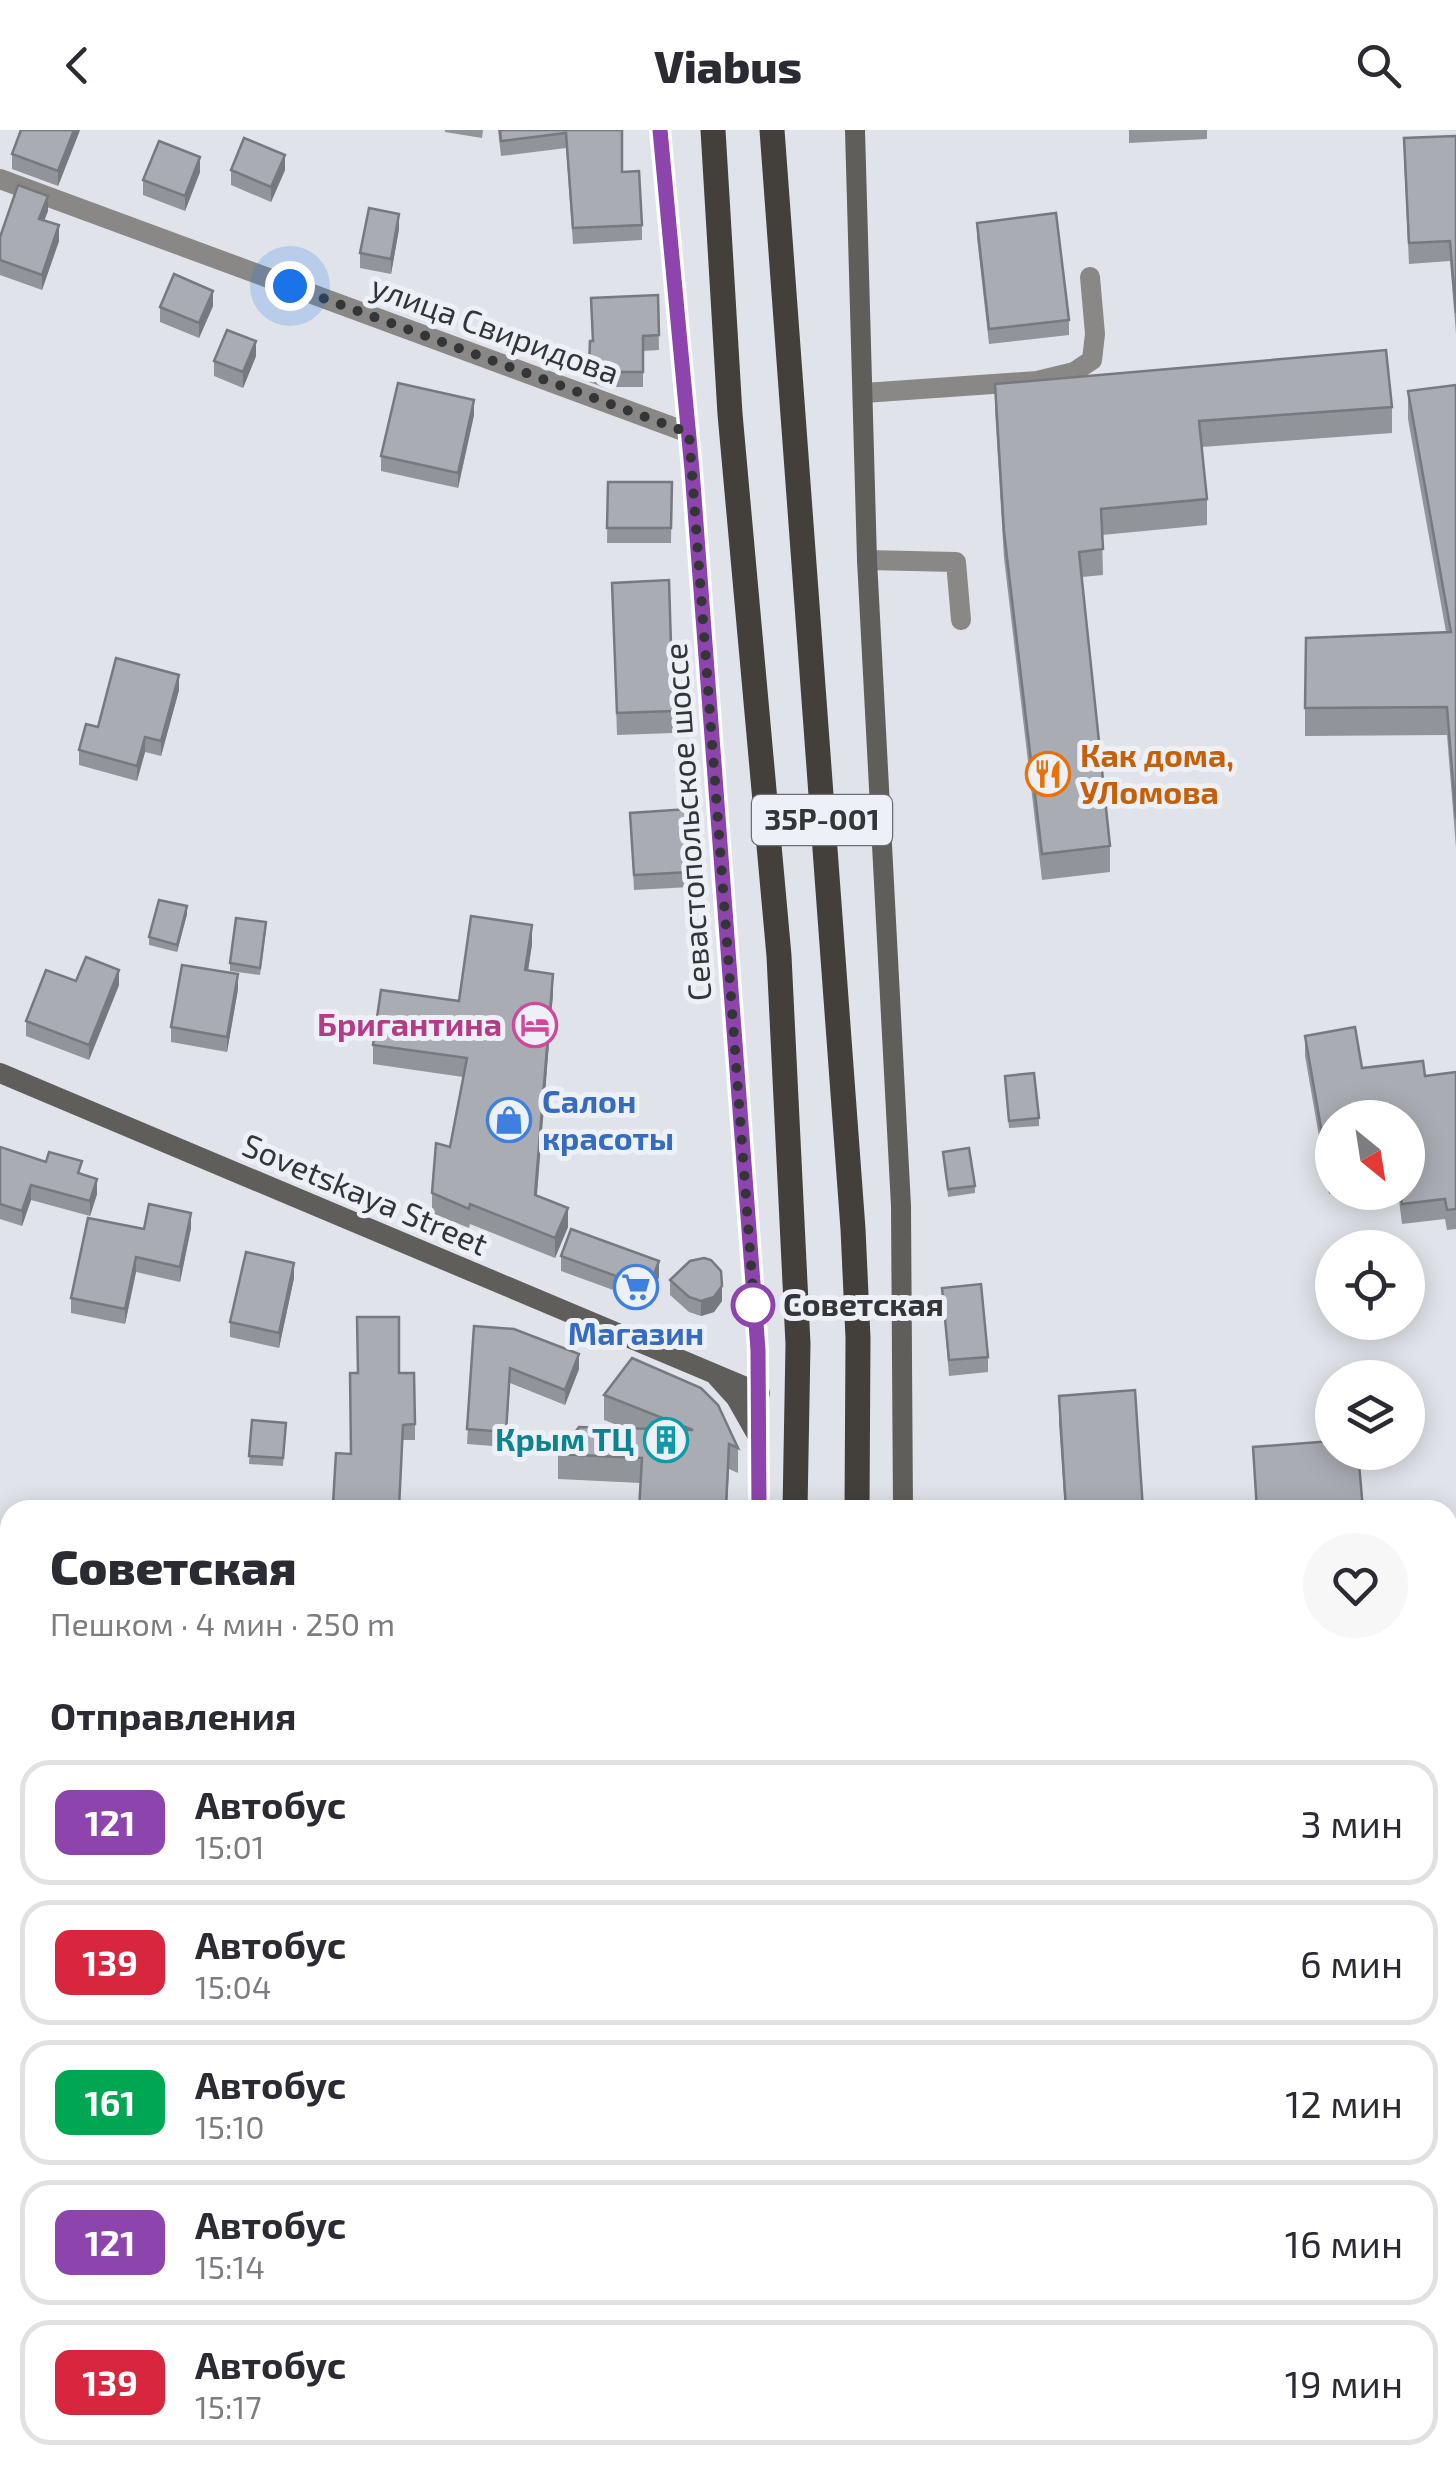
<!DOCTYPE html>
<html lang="ru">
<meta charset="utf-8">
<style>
:root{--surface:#fff;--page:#f7f7f7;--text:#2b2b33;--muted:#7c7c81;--line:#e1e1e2}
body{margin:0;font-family:"Exo 2",sans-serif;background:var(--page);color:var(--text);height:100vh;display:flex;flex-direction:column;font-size:38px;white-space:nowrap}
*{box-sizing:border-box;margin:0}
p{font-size:32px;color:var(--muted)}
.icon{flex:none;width:55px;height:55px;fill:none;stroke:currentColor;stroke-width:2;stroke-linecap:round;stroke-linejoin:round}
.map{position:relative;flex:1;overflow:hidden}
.drawer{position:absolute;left:0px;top:1370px;width:1458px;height:982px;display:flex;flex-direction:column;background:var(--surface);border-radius:30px 30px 0 0;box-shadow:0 5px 25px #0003}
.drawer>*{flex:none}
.badge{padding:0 20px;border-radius:15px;font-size:35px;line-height:65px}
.needle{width:65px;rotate:150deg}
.tools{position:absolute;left:1315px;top:970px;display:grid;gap:20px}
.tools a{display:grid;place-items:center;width:110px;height:110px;border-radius:50%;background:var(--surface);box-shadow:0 5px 25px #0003;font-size:50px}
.you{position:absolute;width:50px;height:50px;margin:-25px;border:8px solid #fff;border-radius:50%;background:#1a73e8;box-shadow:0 0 0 15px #1a73e833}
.map>.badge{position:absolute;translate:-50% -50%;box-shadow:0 0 0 5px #fff}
h2{padding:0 50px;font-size:38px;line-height:90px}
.round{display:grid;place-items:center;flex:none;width:105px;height:105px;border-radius:52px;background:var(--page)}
.summary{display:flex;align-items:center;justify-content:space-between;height:170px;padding:0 50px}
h1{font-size:48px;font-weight:800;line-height:75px}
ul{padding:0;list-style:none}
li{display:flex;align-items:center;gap:30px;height:125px;margin:0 20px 15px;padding:0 30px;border:5px solid var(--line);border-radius:30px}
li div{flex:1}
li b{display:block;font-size:38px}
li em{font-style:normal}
li .badge{min-width:110px;font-weight:700;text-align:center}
header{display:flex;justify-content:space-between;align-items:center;height:130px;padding:0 50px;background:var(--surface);font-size:45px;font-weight:800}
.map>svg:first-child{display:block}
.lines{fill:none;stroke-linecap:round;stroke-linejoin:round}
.lane{stroke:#8a8886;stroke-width:20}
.street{stroke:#8a8886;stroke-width:20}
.secondary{stroke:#605e5a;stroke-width:20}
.primary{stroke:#43403c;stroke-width:25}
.wall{fill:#91959a}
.shaded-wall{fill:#76797d}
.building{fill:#a9adb3;stroke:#76797d;stroke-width:2.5}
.line-casing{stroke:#fff;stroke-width:22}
.line{stroke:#8e44ad;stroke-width:15}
.walk{stroke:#333537;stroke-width:10;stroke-dasharray:0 18}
.stop-dot{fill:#fff;stroke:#8e44ad;stroke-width:5}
.labels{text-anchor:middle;stroke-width:10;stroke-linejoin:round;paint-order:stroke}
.shield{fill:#edf1f7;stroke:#6b6d71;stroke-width:2.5}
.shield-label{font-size:30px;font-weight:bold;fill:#333537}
.street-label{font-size:32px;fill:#333537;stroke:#edf1f7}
.food-label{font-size:32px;font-weight:bold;fill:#c56008;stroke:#edf1f7;text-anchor:start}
.hotel-label{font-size:32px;font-weight:bold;fill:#b23c85;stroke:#edf1f7;text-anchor:end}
.shop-label{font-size:32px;font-weight:bold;fill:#366cbe;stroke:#edf1f7;text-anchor:start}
.stop-label{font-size:32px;font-weight:bold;fill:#333537;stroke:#edf1f7;text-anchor:start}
.culture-label{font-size:32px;font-weight:bold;fill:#0d838f;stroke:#edf1f7;text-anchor:end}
</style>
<header><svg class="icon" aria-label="back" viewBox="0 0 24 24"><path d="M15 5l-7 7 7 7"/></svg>Viabus<svg class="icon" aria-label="search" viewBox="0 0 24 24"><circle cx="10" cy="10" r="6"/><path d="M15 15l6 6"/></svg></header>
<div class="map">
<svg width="1456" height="2352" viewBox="0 0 1456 2352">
<rect width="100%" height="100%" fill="#e0e4ea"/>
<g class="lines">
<polyline class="lane" points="410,2342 411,2352"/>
<g class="street">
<polyline points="0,49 689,303"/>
<polyline points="864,263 1037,251 1074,242 1092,230 1095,204 1090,147"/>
<polyline points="867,430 956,432 961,490"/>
<polyline points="1448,2161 1456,2167"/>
<polyline points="620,2352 634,2342"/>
</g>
<g class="secondary">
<polyline points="660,0 692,340 758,1220 759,1380"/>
<polyline points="855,0 867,430 901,1076 903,1380"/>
<polyline points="0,943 760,1263"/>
<polyline points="717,1247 736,1268 757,1305"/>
<polyline points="668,2352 668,2342"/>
<polyline points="878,2352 878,2342"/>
</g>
<g class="primary">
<polyline points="713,0 730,284 779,826 798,1214 795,1380"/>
<polyline points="772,0 853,1099 858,1208 857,1380"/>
<polyline points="784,2352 784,2342"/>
<polyline points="850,2352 850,2342"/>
</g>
</g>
<g class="wall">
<polygon points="80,0 58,56 12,39 12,24"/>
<polygon points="445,0 483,0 482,8 445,2"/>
<polygon points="498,0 622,0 622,42 642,95 642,110 573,114 566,18 501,26"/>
<polygon points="1129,0 1207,0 1207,9 1129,13"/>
<polygon points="1456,6 1456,204 1450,131 1409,134 1404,29 1404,8"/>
<polygon points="231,40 285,40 271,72 231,55"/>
<polygon points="200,42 185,81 143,65 143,50"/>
<polygon points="48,81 44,90 59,111 42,160 0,145 0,107"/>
<polygon points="977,93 1069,190 1069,205 989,214 977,108"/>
<polygon points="399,99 391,144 360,138 360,123"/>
<polygon points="658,165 659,220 643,221 643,257 603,257 589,252 590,211 592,211"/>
<polygon points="213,176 199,208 160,192 160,177"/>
<polygon points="256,226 243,258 214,246 214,231"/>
<polygon points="995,254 1392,277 1392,303 1202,317 1207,369 1207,395 1102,405 1103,445 1082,447 1110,716 1110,742 1042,750 1004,428 995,280"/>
<polygon points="1456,255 1456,718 1447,605 1305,606 1305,578 1446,502 1408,289 1408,261"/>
<polygon points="474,285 458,358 381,341 381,326"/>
<polygon points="608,352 672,352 671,413 607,413"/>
<polygon points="612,453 673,581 673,603 617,605"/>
<polygon points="179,560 161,626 145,622 137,651 79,635 79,620 98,597"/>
<polygon points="630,683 691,742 691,757 634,760"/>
<polygon points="187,784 177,822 149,815 149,807"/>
<polygon points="266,800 260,845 230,841 230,833"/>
<polygon points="532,814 528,841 553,863 537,1066 568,1097 555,1128 470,1094 469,1098 432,1083 432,1063 450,1017 463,947 373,934 373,915 459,871"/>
<polygon points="76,851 119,855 89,930 26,906 26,891"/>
<polygon points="238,859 227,922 171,912 171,897"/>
<polygon points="1305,906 1362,938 1425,946 1456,942 1456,1099 1447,1100 1445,1089 1402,1094 1398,1062 1408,1062 1408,988 1332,988 1332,1062 1338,1062 1329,1064 1305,926"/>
<polygon points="1005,954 1039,988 1039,996 1009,998"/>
<polygon points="0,1017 82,1044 97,1064 90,1086 31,1070 22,1096 0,1089"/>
<polygon points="943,1022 975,1056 975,1063 948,1067"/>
<polygon points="191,1098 180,1152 136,1142 125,1194 71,1183 71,1168 144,1099"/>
<polygon points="561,1126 659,1147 649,1173 561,1141"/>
<polygon points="294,1148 279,1218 230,1207 230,1192"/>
<polygon points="670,1150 722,1171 714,1182 701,1186 689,1182 670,1165"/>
<polygon points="942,1158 988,1227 988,1242 949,1246"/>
<polygon points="474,1196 579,1239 565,1275 510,1253 506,1317 467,1314"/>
<polygon points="632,1228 701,1258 718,1275 738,1318 738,1343 729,1339 727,1377 737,1378 737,1380 639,1380 641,1353 558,1349 558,1324 579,1297 625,1298 604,1290 604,1265"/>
<polygon points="399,1243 415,1294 415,1310 403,1310 399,1380 333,1380 336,1323 351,1324"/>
<polygon points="1059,1266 1143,1380 1065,1380 1059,1294"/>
<polygon points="252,1290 286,1293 283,1336 249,1334"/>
<polygon points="1253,1317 1363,1380 1256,1380"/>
<polygon points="0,1537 10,1538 10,1736 0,1736"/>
<polygon points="0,1787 10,1788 10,1879 0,1878"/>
<polygon points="1456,1834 1456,2073 1448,2071 1448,1861"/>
<rect x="0" y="2233" width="10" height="64"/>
</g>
<g class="shaded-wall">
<polygon points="74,0 80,0 58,56 58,41"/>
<polygon points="285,25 285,40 271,72 271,57"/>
<polygon points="200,27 200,42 185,81 185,66"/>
<polygon points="48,66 48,81 39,104 39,89"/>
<polygon points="399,84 399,99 391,144 391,129"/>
<polygon points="59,95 59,111 42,160 42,145"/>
<polygon points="213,161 213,176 199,208 199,193"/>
<polygon points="256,211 256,226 243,258 243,242"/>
<polygon points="474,270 474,285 458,358 458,343"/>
<polygon points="179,545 179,560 161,626 161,611"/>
<polygon points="145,607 145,622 137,651 137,636"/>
<polygon points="187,776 187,784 177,822 177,815"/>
<polygon points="532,795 532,814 525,860 525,840"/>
<polygon points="119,840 119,855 89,930 89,915"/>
<polygon points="238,844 238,859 227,922 227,907"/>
<polygon points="553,844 553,863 535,1085 535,1065"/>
<polygon points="97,1049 97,1064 90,1086 90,1071"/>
<polygon points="31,1055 31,1070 22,1096 22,1081"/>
<polygon points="568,1078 568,1097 555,1128 555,1108"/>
<polygon points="191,1083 191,1098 180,1152 180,1137"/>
<polygon points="136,1127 136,1142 125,1194 125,1179"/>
<polygon points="659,1131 659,1147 649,1173 649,1158"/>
<polygon points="294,1133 294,1148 279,1218 279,1203"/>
<polygon points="722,1156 722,1171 714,1182 701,1186 701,1171"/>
<polygon points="579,1224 579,1239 565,1275 565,1260"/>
</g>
<g class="building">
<polygon points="21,0 74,0 58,41 12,24"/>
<polygon points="500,0 622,0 622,42 639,41 642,95 573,98 566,3 501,11"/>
<polygon points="1456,6 1456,183 1450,111 1409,113 1404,8"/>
<polygon points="244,8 285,25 271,57 231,40"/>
<polygon points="159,11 200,27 185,66 143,50"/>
<polygon points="18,55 48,66 39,89 59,95 42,145 0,130 0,107"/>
<polygon points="369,78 399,84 391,129 360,123"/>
<polygon points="1056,83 1069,190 989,199 977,93"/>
<polygon points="174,144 213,161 199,193 160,177"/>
<polygon points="658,165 659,205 643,206 643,242 603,242 589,236 590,211 593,211 591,168"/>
<polygon points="227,200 256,211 243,242 214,231"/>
<polygon points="1386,220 1392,277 1199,291 1207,369 1101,379 1103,419 1079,422 1110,716 1042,724 1004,402 995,254"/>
<polygon points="398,253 474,270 458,343 381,326"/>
<polygon points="1456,255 1456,689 1447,577 1305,578 1306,508 1451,502 1408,261"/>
<polygon points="608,352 672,352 671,398 607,398"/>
<polygon points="669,450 673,581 617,583 612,453"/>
<polygon points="116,528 179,545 161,611 145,607 137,636 79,620 86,594 98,597"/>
<polygon points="688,679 691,742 634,745 630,683"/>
<polygon points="159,770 187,776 177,815 149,807"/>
<polygon points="471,786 532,795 525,840 553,844 535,1065 568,1078 555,1108 470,1074 469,1079 432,1063 436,1013 450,1017 467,928 373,915 381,860 459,871"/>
<polygon points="236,788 266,792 260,838 230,833"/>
<polygon points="86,827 119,840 89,915 26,891 46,840 76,851"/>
<polygon points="182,835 238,844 227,907 171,897"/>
<polygon points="1355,897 1362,938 1423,931 1425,946 1456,942 1456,1079 1447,1080 1445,1069 1402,1074 1400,1062 1408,1062 1408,988 1332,988 1332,1043 1329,1044 1305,906"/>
<polygon points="1034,943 1039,988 1009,991 1005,946"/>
<polygon points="0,1017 46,1032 49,1022 82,1031 78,1043 97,1049 90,1071 31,1055 22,1081 0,1074"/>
<polygon points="969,1018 975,1056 948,1059 943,1022"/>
<polygon points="149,1074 191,1083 180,1137 136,1127 125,1179 71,1168 88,1088 144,1099"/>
<polygon points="571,1099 659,1131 649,1158 561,1126"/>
<polygon points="246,1122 294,1133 279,1203 230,1192"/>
<polygon points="704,1128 711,1130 721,1141 722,1156 714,1167 701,1171 689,1167 670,1150 690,1131"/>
<polygon points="981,1154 988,1227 949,1230 942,1158"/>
<polygon points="357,1187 399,1187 399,1243 414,1243 415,1294 403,1295 399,1378 333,1374 336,1323 351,1324 350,1243 358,1243"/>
<polygon points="474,1196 514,1199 579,1224 565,1260 510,1238 506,1302 467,1299"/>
<polygon points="632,1228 701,1258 718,1275 738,1318 729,1314 726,1377 737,1378 737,1380 639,1380 642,1328 558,1324 579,1297 693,1300 604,1265"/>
<polygon points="1135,1260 1143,1380 1066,1380 1059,1266"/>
<polygon points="252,1290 286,1293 283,1328 249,1326"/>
<polygon points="1332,1311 1332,1322 1358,1322 1363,1380 1257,1380 1253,1317"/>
<polygon points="0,1537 10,1538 10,1711 0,1710"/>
<polygon points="0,1787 10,1788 10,1854 0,1852"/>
<polygon points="1456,1834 1456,2051 1448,2049 1448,1861"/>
<rect x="0" y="2233" width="10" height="35"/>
</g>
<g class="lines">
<defs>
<polyline id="line" points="660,0 692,340 758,1220 759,1380"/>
</defs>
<use href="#line" class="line-casing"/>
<use href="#line" class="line"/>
<polyline class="walk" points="290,156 689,303 755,1188 753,1175"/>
</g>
<defs>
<symbol id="restaurant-ring" viewBox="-11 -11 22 22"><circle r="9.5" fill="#edf1f7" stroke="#e8710a" stroke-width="1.5"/><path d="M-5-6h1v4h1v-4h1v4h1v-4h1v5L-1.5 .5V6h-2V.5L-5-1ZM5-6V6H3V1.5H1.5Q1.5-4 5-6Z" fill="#e8710a"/></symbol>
<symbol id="hotel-ring" viewBox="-11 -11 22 22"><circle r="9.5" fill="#edf1f7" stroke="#d1479c" stroke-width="1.5"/><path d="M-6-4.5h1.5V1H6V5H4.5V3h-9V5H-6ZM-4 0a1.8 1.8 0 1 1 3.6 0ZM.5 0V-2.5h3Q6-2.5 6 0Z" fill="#d1479c"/></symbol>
<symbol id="shop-ring" viewBox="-11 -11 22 22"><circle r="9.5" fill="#edf1f7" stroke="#3f7fe0" stroke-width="1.5"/><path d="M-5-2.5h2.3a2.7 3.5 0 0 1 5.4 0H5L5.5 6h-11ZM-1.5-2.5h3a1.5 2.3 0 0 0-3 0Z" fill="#3f7fe0"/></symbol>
<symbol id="supermarket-ring" viewBox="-11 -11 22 22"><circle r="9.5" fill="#edf1f7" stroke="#3f7fe0" stroke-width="1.5"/><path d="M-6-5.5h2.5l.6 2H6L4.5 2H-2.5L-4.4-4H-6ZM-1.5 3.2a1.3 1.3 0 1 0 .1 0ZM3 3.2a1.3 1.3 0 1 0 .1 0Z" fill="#3f7fe0"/></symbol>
<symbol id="building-ring" viewBox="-11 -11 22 22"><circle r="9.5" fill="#edf1f7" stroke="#0f9aa8" stroke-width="1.5"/><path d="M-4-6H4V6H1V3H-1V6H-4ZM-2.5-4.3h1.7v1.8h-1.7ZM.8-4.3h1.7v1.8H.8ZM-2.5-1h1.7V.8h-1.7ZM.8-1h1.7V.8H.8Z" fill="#0f9aa8"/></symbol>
</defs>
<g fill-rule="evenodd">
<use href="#restaurant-ring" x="1023" y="619" width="50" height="50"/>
<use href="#hotel-ring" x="510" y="870" width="50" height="50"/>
<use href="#shop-ring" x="484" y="965" width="50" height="50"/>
<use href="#supermarket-ring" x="611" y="1132" width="50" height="50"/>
<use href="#building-ring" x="641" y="1285" width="50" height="50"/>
</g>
<circle class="stop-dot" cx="753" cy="1175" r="20"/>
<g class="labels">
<rect class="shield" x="752" y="665" width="140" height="50" rx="8"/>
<g class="shield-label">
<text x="822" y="700">35Р-001</text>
</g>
<g class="street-label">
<text transform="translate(495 200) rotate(20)" y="11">улица Свиридова</text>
<text transform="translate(688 692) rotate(-94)" y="11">Севастопольское шоссе</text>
<text transform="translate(365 1065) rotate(23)" y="11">Sovetskaya Street</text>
</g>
<g class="food-label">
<text x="1080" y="637">Как дома,<tspan x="1080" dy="37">УЛомова</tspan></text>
</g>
<g class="hotel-label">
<text x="502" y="906">Бригантина</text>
</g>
<g class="shop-label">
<text x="542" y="983">Салон<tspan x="542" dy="37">красоты</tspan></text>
<text x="636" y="1215" text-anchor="middle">Магазин</text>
</g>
<g class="stop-label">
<text x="783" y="1186">Советская</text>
</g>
<g class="culture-label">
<text x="634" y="1321">Крым ТЦ</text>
</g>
</g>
</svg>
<div class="tools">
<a><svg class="needle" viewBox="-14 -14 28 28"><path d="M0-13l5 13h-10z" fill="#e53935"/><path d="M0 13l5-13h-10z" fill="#7c7c81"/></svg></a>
<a><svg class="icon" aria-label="locate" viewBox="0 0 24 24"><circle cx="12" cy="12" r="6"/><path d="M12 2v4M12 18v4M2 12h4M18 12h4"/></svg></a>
<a><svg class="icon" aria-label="layers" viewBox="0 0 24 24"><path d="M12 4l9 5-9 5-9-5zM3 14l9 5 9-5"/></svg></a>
</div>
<div class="you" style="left:290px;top:156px"></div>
<section class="drawer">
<div class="summary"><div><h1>Советская</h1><p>Пешком · 4 мин · 250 m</p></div><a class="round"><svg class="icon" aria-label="heart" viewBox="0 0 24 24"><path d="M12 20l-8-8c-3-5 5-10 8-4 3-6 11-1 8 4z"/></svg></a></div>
<h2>Отправления</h2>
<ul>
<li><span class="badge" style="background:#8e44ad;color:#fff">121</span><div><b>Автобус</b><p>15:01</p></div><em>3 мин</em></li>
<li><span class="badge" style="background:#d7263d;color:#fff">139</span><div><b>Автобус</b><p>15:04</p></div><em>6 мин</em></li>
<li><span class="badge" style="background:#00a651;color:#fff">161</span><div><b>Автобус</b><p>15:10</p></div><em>12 мин</em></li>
<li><span class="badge" style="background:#8e44ad;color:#fff">121</span><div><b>Автобус</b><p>15:14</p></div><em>16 мин</em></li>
<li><span class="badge" style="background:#d7263d;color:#fff">139</span><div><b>Автобус</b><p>15:17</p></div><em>19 мин</em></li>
</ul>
</section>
</div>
